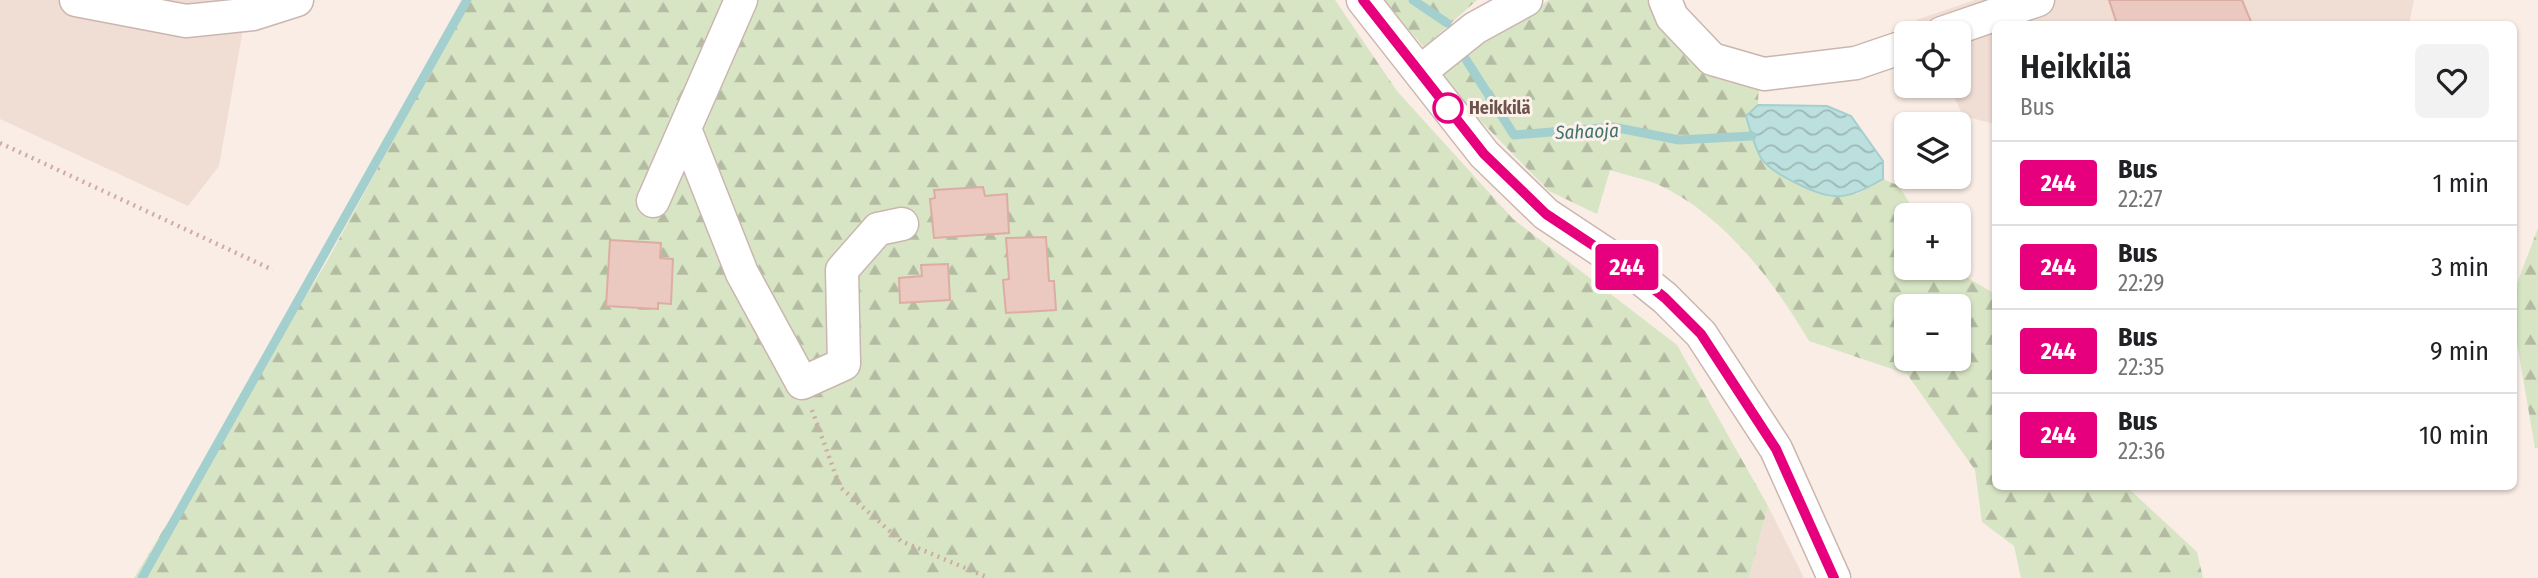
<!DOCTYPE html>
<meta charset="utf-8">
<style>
:root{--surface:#fff;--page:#f2f2f2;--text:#202124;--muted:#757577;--line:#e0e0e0}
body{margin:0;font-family:"Fira Sans Condensed",sans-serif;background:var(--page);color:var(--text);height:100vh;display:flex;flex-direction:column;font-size:26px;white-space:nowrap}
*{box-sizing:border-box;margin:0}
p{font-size:23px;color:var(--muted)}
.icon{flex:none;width:38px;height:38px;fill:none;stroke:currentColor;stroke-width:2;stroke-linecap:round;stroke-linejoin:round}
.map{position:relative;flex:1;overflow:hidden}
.side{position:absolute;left:1992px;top:21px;width:525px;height:469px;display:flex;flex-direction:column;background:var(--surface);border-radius:10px;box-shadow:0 2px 5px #0004}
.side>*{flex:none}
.badge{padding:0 14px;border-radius:5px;font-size:24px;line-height:46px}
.tools{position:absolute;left:1894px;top:21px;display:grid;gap:14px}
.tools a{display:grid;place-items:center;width:77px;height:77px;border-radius:10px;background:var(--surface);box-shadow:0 2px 5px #0004;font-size:35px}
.map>.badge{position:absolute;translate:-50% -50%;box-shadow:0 0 0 4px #fff}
.round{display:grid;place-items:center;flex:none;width:74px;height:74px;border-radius:10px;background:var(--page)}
.overview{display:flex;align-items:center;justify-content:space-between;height:119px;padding:0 28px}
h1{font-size:33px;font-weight:600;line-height:52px}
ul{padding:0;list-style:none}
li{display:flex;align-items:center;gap:21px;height:84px;padding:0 28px;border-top:2px solid var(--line)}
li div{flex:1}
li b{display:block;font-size:26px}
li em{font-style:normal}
li .badge{min-width:77px;font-weight:700;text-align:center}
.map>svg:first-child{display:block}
.residential{fill:#f0ded4}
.forest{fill:url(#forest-firs);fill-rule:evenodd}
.water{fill:url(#water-waves);stroke:#a3d0ce;stroke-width:2}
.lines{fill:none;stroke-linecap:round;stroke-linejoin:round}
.stream{stroke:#a3d0ce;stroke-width:9}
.building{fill:#ebc8c0;stroke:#dcada2;stroke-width:2}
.minor-casing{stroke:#cbb6af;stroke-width:35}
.path{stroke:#cfaca3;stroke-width:4.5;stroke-dasharray:2 5;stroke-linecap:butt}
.minor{stroke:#fff;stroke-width:32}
.line-casing{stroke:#fff;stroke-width:16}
.line{stroke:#e6007e;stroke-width:10}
.stop-dot{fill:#fff;stroke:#e6007e;stroke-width:3.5}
.labels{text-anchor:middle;stroke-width:6;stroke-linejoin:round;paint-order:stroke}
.stop-label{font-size:18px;font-weight:bold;fill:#6e524d;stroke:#fcf2ea;text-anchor:start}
.water-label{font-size:19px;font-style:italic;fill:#437271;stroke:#fcf2ea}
</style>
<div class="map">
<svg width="2538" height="578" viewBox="0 0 2538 578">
<defs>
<pattern id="forest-firs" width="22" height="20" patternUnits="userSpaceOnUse" patternTransform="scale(1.75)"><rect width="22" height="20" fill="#d8e5c5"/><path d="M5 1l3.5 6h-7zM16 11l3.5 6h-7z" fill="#b3bca2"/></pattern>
<pattern id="water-waves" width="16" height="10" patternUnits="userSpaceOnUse" patternTransform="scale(1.75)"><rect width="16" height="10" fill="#bce0de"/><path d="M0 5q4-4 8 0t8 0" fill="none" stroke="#9db8b6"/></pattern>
</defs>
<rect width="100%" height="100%" fill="#f9ede5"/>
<g class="residential">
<polygon points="0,0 239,0 243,29 219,166 188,206 0,119"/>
<polygon points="1975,0 2414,0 2409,24 1995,24 1995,124 1963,116 1949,86 1958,86 1958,33 1922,33 1916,20"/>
<polygon points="1768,506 1804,578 1749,578"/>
</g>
<g class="forest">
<polygon points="470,0 1335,0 1397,91 1513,219 1677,345 1768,506 1749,578 134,578 326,263"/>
<polygon points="1382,0 1477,0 1424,47"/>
<path d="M1549 0H1647L1657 21 1759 80 1758 105 1746 117C1765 187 1794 180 1857 194L1883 179 1899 186 1917 215H1906V268H1951L1995 294V486L2127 487 2197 552 2203 578H2021L2014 546 1982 522 1975 470 1907 374 1809 341C1773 280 1723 214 1657 184 1642 178 1625 175 1610 170L1597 214 1549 191 1436 75ZM1906 306H1958V359H1906Z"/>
<polygon points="2538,228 2538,448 2535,448 2513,320 2513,294"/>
</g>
<path class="water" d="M1758 105 1827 106 1851 116 1883 161V179C1843 202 1832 201 1792 181 1782 176 1767 167 1761 158 1754 145 1750 130 1746 116Z"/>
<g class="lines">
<g class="stream">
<polyline points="1413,0 1447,23"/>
<polyline points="1465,58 1514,135 1613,127 1679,140 1752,136"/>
<polyline points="142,578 467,0"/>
</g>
</g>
<g class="building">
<polygon points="2109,0 2242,0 2252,24 2117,24"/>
<polygon points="983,187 985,196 1007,194 1009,233 934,238 930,199 935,198 934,190"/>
<polygon points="1046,237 1049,281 1054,281 1056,310 1006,313 1003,280 1009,279 1006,238"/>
<polygon points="610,240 661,243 660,258 673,259 671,304 658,303 658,309 606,306"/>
<polygon points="948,264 950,300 900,303 899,278 922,276 921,265"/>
</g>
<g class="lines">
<defs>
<g id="minor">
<polyline points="76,0 186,21 253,14 297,0"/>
<polyline points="1363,0 1484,154 1546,214 1629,269 1665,298 1701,334 1776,449 1834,578"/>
<polyline points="1665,0 1672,17 1712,59 1764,74 1856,63 1906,46"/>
<polyline points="1942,33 2038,0"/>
<polyline points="1420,72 1475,28 1526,0"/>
<polyline points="685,129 742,273 802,383 844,364 842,270 878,229 902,224"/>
<polyline points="653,201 741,0"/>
</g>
</defs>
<use href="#minor" class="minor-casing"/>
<g class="path">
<polyline points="0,143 273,270"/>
<polyline points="812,410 840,487 901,541 989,578"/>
</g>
<use href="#minor" class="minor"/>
</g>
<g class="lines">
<defs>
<polyline id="line" points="1363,0 1484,154 1546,214 1629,269 1665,298 1701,334 1776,449 1834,578"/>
</defs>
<use href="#line" class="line-casing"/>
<use href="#line" class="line"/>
</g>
<circle class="stop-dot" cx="1448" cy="108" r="14"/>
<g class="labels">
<g class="stop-label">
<text x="1469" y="114">Heikkilä</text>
</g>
<g class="water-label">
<text transform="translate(1587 131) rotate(-2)" y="7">Sahaoja</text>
</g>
</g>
</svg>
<div class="tools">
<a><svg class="icon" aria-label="locate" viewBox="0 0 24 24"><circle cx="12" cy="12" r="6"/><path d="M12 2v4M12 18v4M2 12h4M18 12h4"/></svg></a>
<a><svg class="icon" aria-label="layers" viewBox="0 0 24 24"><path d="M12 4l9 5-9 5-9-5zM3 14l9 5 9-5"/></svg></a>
<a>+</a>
<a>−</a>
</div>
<b class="badge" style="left:1627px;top:267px;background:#e6007e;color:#fff">244</b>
<section class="side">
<div class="overview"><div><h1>Heikkilä</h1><p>Bus</p></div><a class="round"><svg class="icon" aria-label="heart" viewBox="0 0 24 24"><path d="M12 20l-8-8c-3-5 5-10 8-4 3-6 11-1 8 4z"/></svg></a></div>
<ul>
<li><span class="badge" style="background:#e6007e;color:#fff">244</span><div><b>Bus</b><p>22:27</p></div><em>1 min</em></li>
<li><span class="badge" style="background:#e6007e;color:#fff">244</span><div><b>Bus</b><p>22:29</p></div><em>3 min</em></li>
<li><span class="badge" style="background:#e6007e;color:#fff">244</span><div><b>Bus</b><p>22:35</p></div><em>9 min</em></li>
<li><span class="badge" style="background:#e6007e;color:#fff">244</span><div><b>Bus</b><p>22:36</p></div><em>10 min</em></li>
</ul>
</section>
</div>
